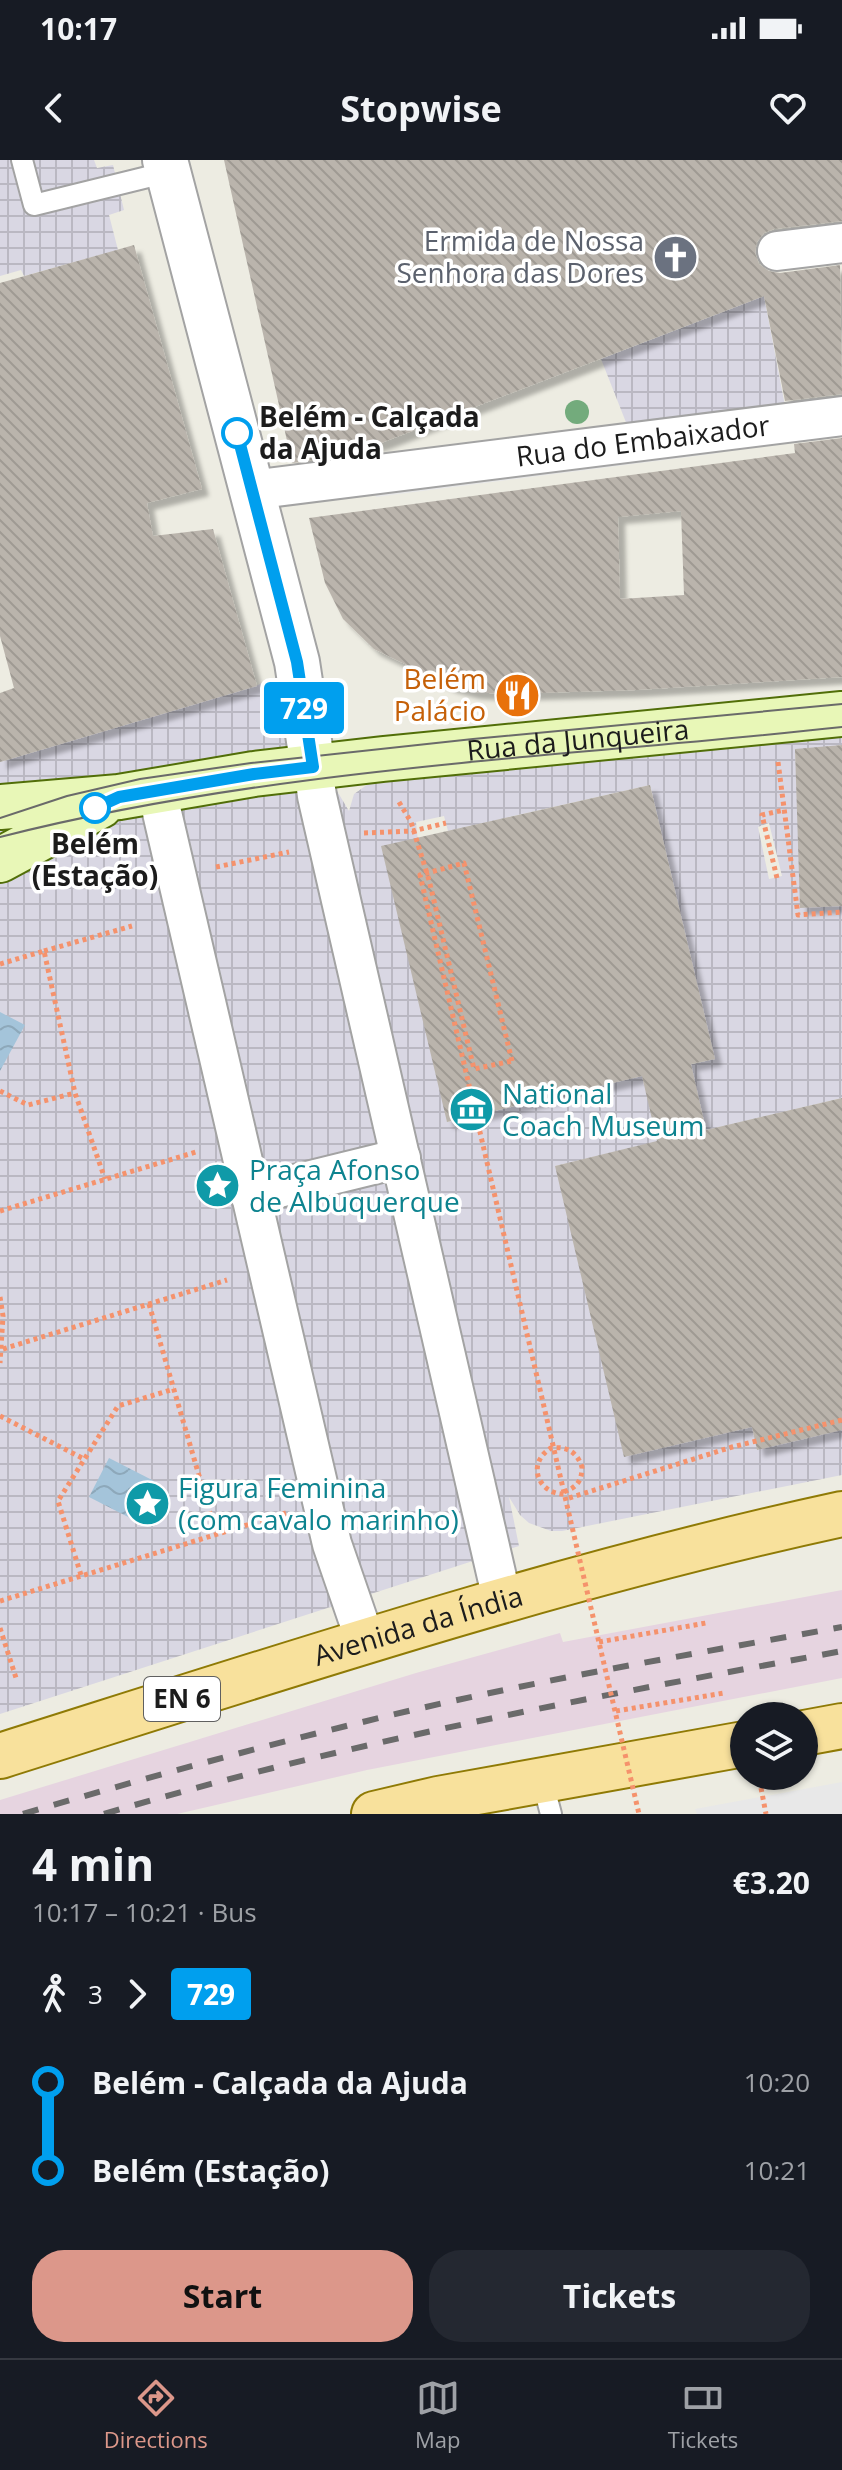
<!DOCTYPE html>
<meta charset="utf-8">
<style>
:root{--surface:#171b24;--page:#242831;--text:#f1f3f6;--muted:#9ea1a6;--line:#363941;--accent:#dc978a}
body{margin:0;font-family:"Open Sans",sans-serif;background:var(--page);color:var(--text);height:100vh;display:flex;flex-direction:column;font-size:30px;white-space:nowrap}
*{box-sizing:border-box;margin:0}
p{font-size:26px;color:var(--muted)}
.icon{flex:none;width:44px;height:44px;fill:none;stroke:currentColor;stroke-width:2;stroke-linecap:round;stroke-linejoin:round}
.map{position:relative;height:1654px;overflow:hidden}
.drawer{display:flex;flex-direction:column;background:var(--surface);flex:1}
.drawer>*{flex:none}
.badge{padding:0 16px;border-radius:6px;font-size:28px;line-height:52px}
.fabs{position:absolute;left:730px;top:1542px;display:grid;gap:16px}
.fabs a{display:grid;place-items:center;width:88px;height:88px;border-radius:50%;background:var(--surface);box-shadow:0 2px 6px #0004;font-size:40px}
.map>.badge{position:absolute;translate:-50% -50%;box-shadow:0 0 0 4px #fff}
.legs{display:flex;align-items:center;gap:12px;height:88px;padding:0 32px;font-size:26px}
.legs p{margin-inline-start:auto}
.head{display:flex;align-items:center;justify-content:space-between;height:136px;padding:0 32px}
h1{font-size:44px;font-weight:700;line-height:60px}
.action{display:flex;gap:16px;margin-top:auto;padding:16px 32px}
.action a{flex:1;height:92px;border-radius:32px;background:var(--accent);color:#111;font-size:32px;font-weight:700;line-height:92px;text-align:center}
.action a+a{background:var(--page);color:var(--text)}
ul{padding:0 32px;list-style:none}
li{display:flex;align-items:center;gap:28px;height:88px;font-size:30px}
li i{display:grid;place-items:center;width:12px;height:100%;margin:0 10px;background:currentColor}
li i::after{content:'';width:20px;height:20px;margin:-10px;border:6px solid;border-radius:50%;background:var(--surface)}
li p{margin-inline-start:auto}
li:first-child i{background:linear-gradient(#0000 50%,currentColor 0)}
li:last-child i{background:linear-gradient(currentColor 50%,#0000 0)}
.status{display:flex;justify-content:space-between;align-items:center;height:56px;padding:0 40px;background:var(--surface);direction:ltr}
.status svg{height:22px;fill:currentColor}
header{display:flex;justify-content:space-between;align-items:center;height:104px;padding:0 32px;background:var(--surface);font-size:36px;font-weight:700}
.tabs{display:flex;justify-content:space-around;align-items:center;height:112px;border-top:2px solid var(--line);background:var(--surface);font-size:22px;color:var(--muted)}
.tabs a{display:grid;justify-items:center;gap:4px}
.tabs .selected{color:var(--accent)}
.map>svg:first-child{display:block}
.railway{fill:#e6d4e0}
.parking{fill:#e8e8e8}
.plaza{fill:url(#plaza-grid);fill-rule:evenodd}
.water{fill:url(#water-waves)}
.building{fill:url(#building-back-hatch);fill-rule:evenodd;filter:url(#shadow)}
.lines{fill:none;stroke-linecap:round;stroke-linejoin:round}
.service-casing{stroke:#a3a3a3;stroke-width:24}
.minor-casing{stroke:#a3a3a3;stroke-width:42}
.tertiary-casing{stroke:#a3a3a3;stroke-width:48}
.secondary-casing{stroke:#516e08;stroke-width:48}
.primary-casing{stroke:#8f7a05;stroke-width:48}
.path{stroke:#f5926c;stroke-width:5;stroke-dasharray:4 4;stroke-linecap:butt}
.service{stroke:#fff;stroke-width:20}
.minor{stroke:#fff;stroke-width:38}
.tertiary{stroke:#fff;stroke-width:44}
.secondary{stroke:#e8f7b7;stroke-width:44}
.primary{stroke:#f8e19c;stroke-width:44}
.tram{stroke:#6a6a6a;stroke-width:2}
.rail{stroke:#6a6a6a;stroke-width:6;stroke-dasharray:16 16;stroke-linecap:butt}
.path-bridge{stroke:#f5926c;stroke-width:5;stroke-dasharray:4 4;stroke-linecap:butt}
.tree{fill:#73ab7c}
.line-1-casing{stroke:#fff;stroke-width:18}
.line-1{stroke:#009fee;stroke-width:12}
.stop-1-dot{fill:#fff;stroke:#009fee;stroke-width:4}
.labels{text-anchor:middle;stroke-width:7;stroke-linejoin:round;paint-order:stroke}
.shield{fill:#fff;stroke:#606060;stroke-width:2}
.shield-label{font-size:26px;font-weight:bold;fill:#1c1c1c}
.worship-label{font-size:28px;fill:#5b616d;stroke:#fff;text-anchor:end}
.stop-label{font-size:28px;font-weight:bold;fill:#1c1c1c;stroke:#fff;text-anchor:start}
.street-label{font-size:28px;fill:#1c1c1c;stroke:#fff}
.food-label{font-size:28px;fill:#c56008;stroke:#fff;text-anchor:end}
.culture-label{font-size:28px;fill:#0d838f;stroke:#fff;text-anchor:start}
</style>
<div class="status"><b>10:17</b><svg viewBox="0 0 49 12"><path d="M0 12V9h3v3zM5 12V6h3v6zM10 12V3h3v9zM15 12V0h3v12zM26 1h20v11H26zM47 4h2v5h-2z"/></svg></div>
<header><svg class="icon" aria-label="back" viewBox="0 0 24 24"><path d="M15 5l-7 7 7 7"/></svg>Stopwise<svg class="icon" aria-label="heart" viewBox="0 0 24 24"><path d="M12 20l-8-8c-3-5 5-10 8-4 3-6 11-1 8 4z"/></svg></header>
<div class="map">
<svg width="842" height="1654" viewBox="0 0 842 1654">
<defs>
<pattern id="plaza-grid" width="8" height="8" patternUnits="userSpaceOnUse" patternTransform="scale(2)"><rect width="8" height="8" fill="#d9d7e3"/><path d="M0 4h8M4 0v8" fill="none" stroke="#bab8c2"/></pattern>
<pattern id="water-waves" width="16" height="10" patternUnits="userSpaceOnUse" patternTransform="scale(2)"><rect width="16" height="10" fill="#a4c4da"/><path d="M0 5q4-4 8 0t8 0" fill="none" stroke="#8da8ba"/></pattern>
<pattern id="building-back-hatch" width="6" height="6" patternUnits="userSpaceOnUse" patternTransform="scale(2)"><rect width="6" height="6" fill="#bab4ac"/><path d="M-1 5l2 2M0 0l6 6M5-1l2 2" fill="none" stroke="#9f9a93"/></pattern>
<filter id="shadow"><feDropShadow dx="7" dy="7" stdDeviation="2" flood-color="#0004"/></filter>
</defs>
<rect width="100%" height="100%" fill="#edece2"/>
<polygon class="railway" points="842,1430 842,1518 367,1610 177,1654 0,1654 0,1640 416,1513 560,1473 563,1482"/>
<g class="parking">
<polygon points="717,281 719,293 376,337 374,325"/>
<polygon points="842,1622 842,1654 697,1654 695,1649"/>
</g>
<g class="plaza">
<polygon points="0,0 94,0 97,8 113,5 124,50 109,55 118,90 24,116 21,110 0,116"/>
<polygon points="764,136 786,251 629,270 601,199"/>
<path d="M270 519 349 651 354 634 371 622 842 576V585L795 590 799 659 842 746V938L555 1006 842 1245V1315L562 1371H551L529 1363 520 1355 509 1337 519 1386 0 1554V602L256 526ZM650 625 714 899 447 962 416 662 444 656 448 671ZM769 663 782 716 769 719 758 667Z"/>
</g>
<g class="water">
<polygon points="0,852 25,865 0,911"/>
<polygon points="109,1298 156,1322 136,1361 89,1337"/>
</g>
<g class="building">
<polygon points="224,0 842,0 842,61 774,69 764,73 757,82 755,93 759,104 769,111 780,113 840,105 842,234 785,241 764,136 381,283 316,300 292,303"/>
<polygon points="134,85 202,329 147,343 153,376 213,369 257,526 0,602 0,533 14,528 0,476 0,123"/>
<path d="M842 278V517L636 530 505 534 473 532 450 526 374 489 343 459 325 423 309 358 795 293 794 284ZM681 351 684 435 620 439 618 357Z"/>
<polygon points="842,585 842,746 800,748 795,589"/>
<polygon points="650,625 715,899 691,904 706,970 842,938 842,1270 757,1290 752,1267 624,1297 555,1006 657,981 642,916 447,962 381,686"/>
</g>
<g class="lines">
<defs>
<g id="service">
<polyline points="22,0 34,45 168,12"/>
<polyline points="542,1620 551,1654"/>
</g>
<g id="minor">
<polyline points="777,91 842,83"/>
<path id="s1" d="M252 330 842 256"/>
<polyline points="313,607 317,636 502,1439"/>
<polyline points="157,631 332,1384 365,1480"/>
<polyline points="250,1035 401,998"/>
</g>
<polyline id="tertiary" points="165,0 297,502 313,607"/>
<g id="secondary">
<path id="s2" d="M0 647 119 637 254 614 383 599 842 554"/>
<polyline points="0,700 100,646"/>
</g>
<g id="primary">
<polyline points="804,1573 842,1566"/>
<path id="s3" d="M0 1596C279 1508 556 1416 842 1354"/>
<polyline points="374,1654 438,1639 744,1584"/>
</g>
</defs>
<use href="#service" class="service-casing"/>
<use href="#minor" class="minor-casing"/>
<use href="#tertiary" class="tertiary-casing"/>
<use href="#secondary" class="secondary-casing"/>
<use href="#primary" class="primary-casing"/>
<g class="path">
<polyline points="778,602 798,755 842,752"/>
<polyline points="399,642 411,662 429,720 474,909 512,901"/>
<polyline points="364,673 413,671 446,663"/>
<polyline points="216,707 289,692"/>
<polyline points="777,718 762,655 784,650"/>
<polyline points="44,791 132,766"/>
<polyline points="0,804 44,791 75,933 105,1019"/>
<polyline points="0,931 28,945 75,933"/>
<polyline points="0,1051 196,992"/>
<polyline points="0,1137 3,1156 0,1203"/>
<polyline points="149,1144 216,1374"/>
<polyline points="3,1189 227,1120"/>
<polyline points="0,1256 84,1299"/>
<path d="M564 1332C577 1327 582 1321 582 1307 577 1292 567 1286 551 1288 525 1304 539 1336 567 1334"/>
<polyline points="569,1338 732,1287 842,1260"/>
<polyline points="81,1415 58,1341 118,1246 174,1229"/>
<polyline points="0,1441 286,1353"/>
<polyline points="0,1468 17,1521"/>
<polyline points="599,1482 706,1463"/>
<polyline points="616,1551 724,1533"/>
<polyline points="761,1628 766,1654"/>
</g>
<use href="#service" class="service"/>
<use href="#minor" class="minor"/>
<use href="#tertiary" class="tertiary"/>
<use href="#secondary" class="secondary"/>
<use href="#primary" class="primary"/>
<g class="tram">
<polyline points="0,658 67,636 140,619 251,603 473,579 842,544"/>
<path d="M0 677C275 607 561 598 842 567"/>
</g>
<g class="rail">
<path d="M23 1654C141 1619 259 1587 379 1558 532 1521 687 1495 842 1467"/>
<path d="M104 1654C346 1582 594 1537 842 1491"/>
</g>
<polyline class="path-bridge" points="512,901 464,703 420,715 639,1654"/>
</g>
<circle class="tree" cx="577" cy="252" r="12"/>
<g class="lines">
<defs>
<polyline id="line-1" points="95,648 119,637 254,614 313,607 297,502 237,273"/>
</defs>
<use href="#line-1" class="line-1-casing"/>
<use href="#line-1" class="line-1"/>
</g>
<defs>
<symbol id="church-disc" viewBox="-11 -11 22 22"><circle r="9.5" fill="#6b7280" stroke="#fff"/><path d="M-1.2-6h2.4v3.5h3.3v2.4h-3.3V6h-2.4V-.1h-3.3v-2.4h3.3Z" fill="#fff"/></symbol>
<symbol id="restaurant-disc" viewBox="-11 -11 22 22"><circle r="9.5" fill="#e8710a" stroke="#fff"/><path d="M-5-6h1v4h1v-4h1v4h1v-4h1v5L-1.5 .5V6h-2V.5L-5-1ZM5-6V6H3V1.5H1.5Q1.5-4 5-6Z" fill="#fff"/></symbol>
<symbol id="museum-disc" viewBox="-11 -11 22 22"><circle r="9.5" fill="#0f9aa8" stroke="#fff"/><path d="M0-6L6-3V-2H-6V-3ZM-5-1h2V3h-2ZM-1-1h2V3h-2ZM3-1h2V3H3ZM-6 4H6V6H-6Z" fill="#fff"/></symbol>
<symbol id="sight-disc" viewBox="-11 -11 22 22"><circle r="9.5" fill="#0f9aa8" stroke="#fff"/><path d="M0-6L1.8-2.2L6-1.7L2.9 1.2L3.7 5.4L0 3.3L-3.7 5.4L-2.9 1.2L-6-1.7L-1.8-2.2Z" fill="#fff"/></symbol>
</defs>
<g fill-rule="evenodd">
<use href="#church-disc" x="650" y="72" width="51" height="51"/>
<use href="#restaurant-disc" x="492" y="510" width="51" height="51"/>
<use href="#museum-disc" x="446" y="924" width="51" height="51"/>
<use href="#sight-disc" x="192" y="1000" width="51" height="51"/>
<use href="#sight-disc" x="122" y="1318" width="51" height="51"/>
</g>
<g class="stop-1-dot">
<circle cx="237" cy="273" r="14"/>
<circle cx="95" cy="648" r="14"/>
</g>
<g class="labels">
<rect class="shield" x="144" y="1517" width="76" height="44" rx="6"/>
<g class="shield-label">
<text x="182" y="1548">EN 6</text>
</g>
<g class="worship-label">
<text x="644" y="91">Ermida de Nossa<tspan x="644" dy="32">Senhora das Dores</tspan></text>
</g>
<g class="stop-label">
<text x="259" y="267">Belém - Calçada<tspan x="259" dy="32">da Ajuda</tspan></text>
<text x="95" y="694" text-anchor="middle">Belém<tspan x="95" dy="32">(Estação)</tspan></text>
</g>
<g class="street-label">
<text dy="10" stroke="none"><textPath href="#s1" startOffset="394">Rua do Embaixador</textPath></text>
<text dy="10" stroke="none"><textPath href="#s2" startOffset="582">Rua da Junqueira</textPath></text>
<text dy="10" stroke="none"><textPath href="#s3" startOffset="438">Avenida da Índia</textPath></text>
</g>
<g class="food-label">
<text x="486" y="529">Belém<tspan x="486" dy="32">Palácio</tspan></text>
</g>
<g class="culture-label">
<text x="502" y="944">National<tspan x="502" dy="32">Coach Museum</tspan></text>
<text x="249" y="1020">Praça Afonso<tspan x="249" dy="32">de Albuquerque</tspan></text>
<text x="178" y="1338">Figura Feminina<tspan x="178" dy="32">(com cavalo marinho)</tspan></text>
</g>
</g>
</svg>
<div class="fabs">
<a><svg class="icon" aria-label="layers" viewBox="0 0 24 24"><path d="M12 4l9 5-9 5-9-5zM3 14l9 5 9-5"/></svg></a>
</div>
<b class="badge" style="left:304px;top:548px;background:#009fee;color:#fff">729</b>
</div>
<section class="drawer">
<div class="head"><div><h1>4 min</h1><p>10:17 – 10:21 · Bus</p></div><b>€3.20</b></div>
<div class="legs"><svg class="icon" aria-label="walk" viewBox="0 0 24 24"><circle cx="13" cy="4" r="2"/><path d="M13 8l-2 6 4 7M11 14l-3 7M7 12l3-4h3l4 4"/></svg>3<svg class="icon" aria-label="forward" viewBox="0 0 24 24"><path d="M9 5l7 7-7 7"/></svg><b class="badge" style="background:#009fee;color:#fff">729</b></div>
<ul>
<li><i style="color:#009fee"></i><b>Belém - Calçada da Ajuda</b><p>10:20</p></li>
<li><i style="color:#009fee"></i><b>Belém (Estação)</b><p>10:21</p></li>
</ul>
<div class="action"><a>Start</a><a>Tickets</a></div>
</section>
<nav class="tabs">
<a class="selected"><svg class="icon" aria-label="directions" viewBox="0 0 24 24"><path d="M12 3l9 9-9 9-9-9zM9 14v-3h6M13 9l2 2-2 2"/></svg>Directions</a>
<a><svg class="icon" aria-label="map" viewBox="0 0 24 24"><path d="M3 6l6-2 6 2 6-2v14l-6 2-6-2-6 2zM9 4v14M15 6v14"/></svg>Map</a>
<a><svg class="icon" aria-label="tickets" viewBox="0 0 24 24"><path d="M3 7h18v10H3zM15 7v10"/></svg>Tickets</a>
</nav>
